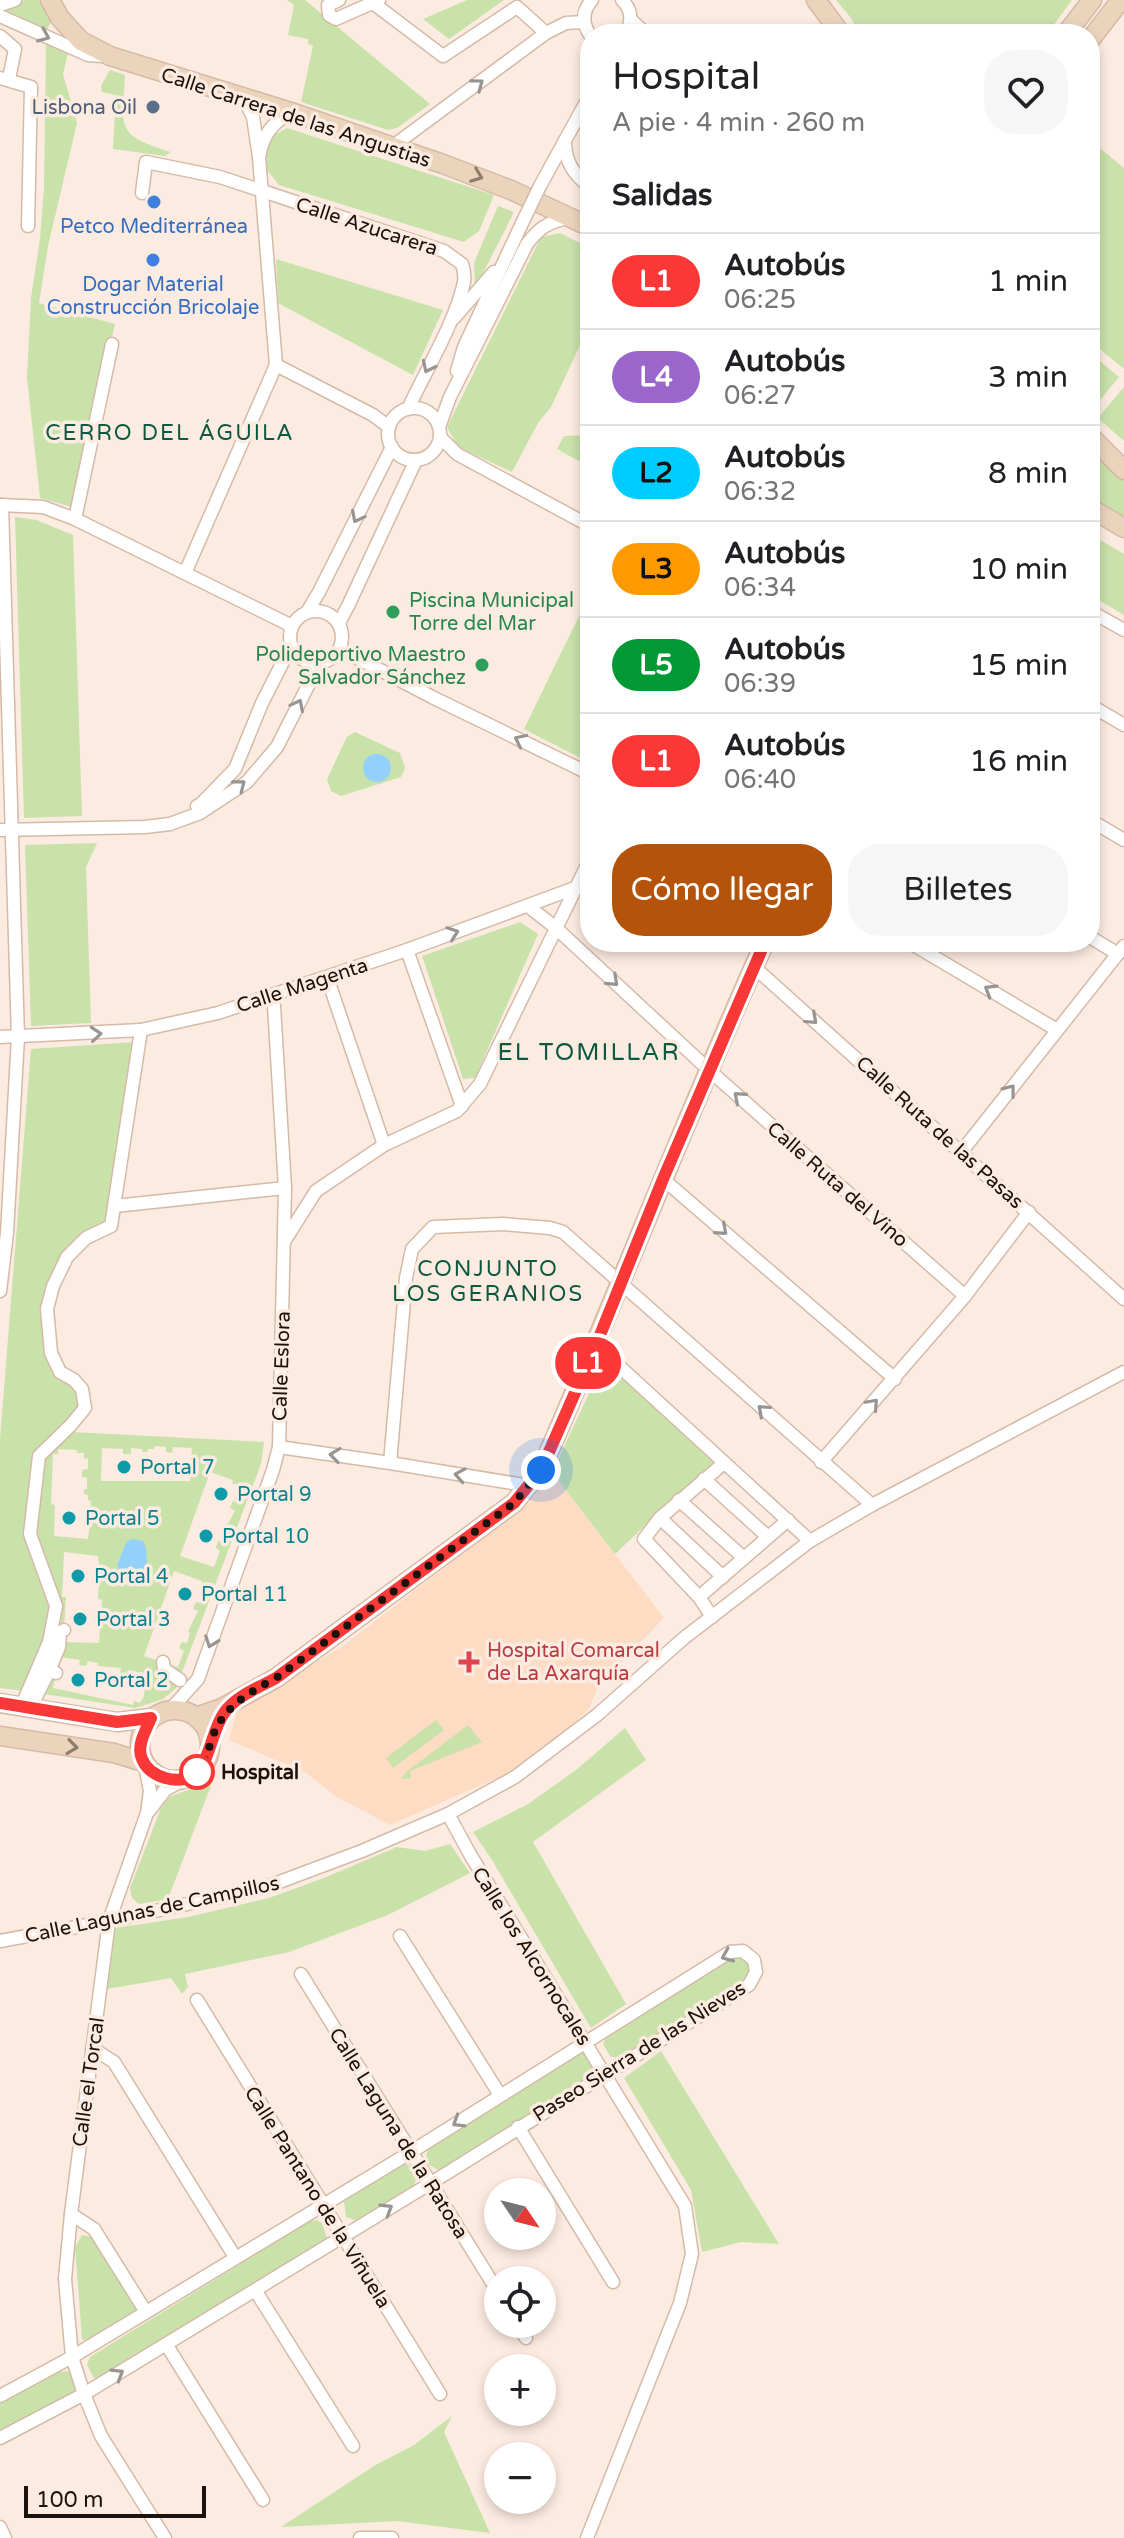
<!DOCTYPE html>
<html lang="es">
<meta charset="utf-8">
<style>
:root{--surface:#fff;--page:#f6f6f6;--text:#202124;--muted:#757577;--line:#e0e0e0;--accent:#b45309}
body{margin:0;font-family:"Varela Round",sans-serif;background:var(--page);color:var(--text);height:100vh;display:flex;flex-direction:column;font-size:30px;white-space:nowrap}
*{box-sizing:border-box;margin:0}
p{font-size:26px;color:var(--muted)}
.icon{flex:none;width:44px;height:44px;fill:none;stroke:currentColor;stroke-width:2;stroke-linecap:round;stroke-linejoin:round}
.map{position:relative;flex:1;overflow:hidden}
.side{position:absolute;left:580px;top:24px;width:520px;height:928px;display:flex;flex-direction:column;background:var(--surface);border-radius:32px;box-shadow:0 4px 12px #0003}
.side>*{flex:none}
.badge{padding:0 16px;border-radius:26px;font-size:28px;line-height:52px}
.needle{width:52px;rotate:125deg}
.buttons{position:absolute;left:484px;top:2178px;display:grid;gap:16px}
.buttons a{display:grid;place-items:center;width:72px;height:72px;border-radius:50%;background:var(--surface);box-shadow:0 4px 12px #0003;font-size:40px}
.scale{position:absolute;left:24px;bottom:20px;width:182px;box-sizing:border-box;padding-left:8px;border:4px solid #1b120b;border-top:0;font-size:22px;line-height:28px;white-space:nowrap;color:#1b120b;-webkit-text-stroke:6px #fcebe0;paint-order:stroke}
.you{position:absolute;width:40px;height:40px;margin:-20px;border:6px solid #fff;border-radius:50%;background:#1a73e8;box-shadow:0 0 0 12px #1a73e833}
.map>.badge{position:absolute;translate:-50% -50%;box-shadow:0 0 0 4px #fff}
h2{padding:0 32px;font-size:30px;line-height:72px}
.round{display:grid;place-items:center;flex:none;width:84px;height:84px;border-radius:32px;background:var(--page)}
.head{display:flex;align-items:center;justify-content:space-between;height:136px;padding:0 32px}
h1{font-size:38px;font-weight:600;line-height:60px}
.button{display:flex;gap:16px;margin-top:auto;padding:16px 32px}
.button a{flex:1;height:92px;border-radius:32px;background:var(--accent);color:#fff;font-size:32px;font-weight:600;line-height:92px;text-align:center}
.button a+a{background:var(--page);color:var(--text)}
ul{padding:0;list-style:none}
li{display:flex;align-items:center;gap:24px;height:96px;padding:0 32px;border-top:2px solid var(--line)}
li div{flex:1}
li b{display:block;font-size:30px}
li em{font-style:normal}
li .badge{min-width:88px;font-weight:700;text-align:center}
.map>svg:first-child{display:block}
.built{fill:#fedbc3}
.green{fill:#c8e2aa;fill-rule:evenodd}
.water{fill:#93d1fb}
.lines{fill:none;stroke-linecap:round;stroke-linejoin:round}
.street-casing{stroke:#d5baa7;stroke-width:15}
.secondary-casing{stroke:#d5baa7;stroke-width:21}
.street{stroke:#fff;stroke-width:12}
.secondary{stroke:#ecd4bc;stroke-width:18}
.street-bridge-casing{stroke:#d5baa7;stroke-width:15;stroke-linecap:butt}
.street-bridge{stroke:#fff;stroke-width:12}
.oneway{stroke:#989491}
.oneway2{stroke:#8e7d6c}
.line-casing{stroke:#fff;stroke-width:18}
.line{stroke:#fa3837;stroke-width:12}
.walk{stroke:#1b120b;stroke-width:8;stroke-dasharray:0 14.4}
.service-dot{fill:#5c6f8a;stroke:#fcebe0;stroke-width:3}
.shop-dot{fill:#3f7fe0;stroke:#fcebe0;stroke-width:3}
.leisure-dot{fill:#2e9e5b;stroke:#fcebe0;stroke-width:3}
.culture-dot{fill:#0f9aa8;stroke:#fcebe0;stroke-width:3}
.health-dot{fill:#e0444e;stroke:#fcebe0;stroke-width:3}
.stop-dot{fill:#fff;stroke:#fa3837;stroke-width:4}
.labels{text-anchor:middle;stroke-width:7;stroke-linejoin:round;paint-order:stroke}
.service-label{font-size:20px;fill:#4e5e75;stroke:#fcebe0;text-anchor:end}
.street-label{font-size:20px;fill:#1b120b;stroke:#fcebe0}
.shop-label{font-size:20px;fill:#366cbe;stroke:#fcebe0}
.leisure-label{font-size:20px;fill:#27864d;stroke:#fcebe0;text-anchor:start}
.culture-label{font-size:20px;fill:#0d838f;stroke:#fcebe0;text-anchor:start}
.health-label{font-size:20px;fill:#be3a42;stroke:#fcebe0;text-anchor:start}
.stop-label{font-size:20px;font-weight:bold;fill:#1b120b;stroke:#fcebe0;text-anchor:start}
.neighbourhood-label{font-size:22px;letter-spacing:2px;fill:#0c5840;stroke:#fcebe0}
.quarter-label{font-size:24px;letter-spacing:2px;fill:#0c5840;stroke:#fcebe0}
</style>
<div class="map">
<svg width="1124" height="2538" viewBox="0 0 1124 2538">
<rect width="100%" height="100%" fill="#fcebe0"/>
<polygon class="built" points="552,1472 664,1618 598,1686 589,1709 564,1732 504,1775 390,1825 337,1797 306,1773 229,1740 238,1707 340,1648 529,1503"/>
<g class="green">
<polygon points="24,0 45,0 54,17 45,33 0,10 12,7"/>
<polygon points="287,0 305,0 430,104 397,128 388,130 301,102 313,46 308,44 308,39 288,35 294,5"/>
<polygon points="467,0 504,0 449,39 423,19"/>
<polygon points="836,0 1072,0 1047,34 860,34 851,18"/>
<polygon points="46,43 68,53 63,74 77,123 48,246 39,303 115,324 72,507 40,498 27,377 31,298 40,239 44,188"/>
<path d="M110 70 125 75C122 128 115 135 171 152L165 156 113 149 116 95 102 92 101 86Z"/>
<polygon points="287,128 494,195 479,231 464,242 279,185 267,170 267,139"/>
<polygon points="1090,140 1124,168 1124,369 1090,341"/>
<polygon points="498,206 514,212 475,289 474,263"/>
<polygon points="560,233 590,248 590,324 551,407 538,423 512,472 458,447 447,427 541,237"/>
<polygon points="276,259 443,310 413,375 278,303"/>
<polygon points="1090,353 1119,377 1091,411 1090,409"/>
<polygon points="1124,387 1124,441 1098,418"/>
<polygon points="590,435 590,467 557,449 564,436"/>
<polygon points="1090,447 1124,479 1124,518 1090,498"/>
<polygon points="15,517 36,520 73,535 82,816 24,818"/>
<polygon points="1090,534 1124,554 1124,615 1090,595"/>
<polygon points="590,595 590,763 524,729 582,610 584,602"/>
<polygon points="355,732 400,753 405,768 401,777 341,796 331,791 327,779 347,737"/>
<polygon points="97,843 86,867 91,1023 31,1026 25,845"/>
<polygon points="520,922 538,934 475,1078 463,1079 422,956"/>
<polygon points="135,1042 110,1214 103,1224 78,1238 61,1257 48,1285 48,1354 80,1395 80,1406 70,1421 33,1457 24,1538 49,1603 46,1640 24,1691 0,1688 0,1439 31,1049"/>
<polygon points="606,1364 718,1464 676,1496 615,1554 552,1472 602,1366"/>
<path d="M72 1432 264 1442 261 1464 176 1688 163 1699 135 1708 31 1692 54 1643 58 1624V1605L49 1569 34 1537 44 1459 61 1434ZM155 1446 166 1447V1452L172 1453 173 1447 192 1448 190 1481H101L102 1448 123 1449V1454H131V1448L142 1449V1452H147L148 1449H154ZM58 1449 77 1450V1453H84V1458L88 1459V1469L82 1470V1477L87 1478V1489H84V1494L88 1495V1500L91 1501 90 1512H85L84 1520H90L88 1539 54 1536 55 1505 51 1504 53 1454H58ZM210 1472 233 1480 232 1483 243 1487 238 1503 233 1501 230 1508 235 1511 224 1531 227 1532 223 1543 218 1541 216 1548 220 1551 214 1567 180 1556ZM64 1552 98 1556 100 1573 93 1574 92 1581H99L98 1599 102 1600 101 1617H95L94 1624 100 1625 99 1643 63 1642 66 1597H62ZM174 1571 202 1581 201 1585 207 1587 201 1603 196 1602 193 1609 198 1611 188 1632 190 1633 187 1643 182 1642 179 1648 184 1651 178 1667 167 1664 168 1670 176 1675C174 1683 167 1684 160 1688V1686L174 1678 160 1668 159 1661 144 1656ZM60 1657 80 1660 79 1665 86 1666 88 1661 98 1663V1666L121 1668 120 1673 127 1674 128 1670 145 1673 142 1684 145 1685 144 1696 140 1703 134 1701 133 1705 53 1688Z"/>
<polygon points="436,1720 444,1730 393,1768 386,1758"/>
<polygon points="468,1725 482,1742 410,1771 411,1778 401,1779 406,1772"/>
<polygon points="625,1728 646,1760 533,1842 626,2004 591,2028 492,1860 473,1832 528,1804 576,1770"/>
<polygon points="216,1772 168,1899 139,1904 132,1898 130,1888 161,1808 169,1797 196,1787"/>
<polygon points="450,1844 470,1873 388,1915 289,1952 185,1974 188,1987 182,1994 171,1978 107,1989 115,1928 188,1917 269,1898 324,1878 397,1847 425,1851"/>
<polygon points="737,1955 744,1957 752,1971 749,1978 619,2059 610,2056 603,2044 607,2036"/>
<polygon points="661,2051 779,2244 741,2242 702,2252 691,2190 624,2078"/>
<path d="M583 2053 589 2055 595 2066 590 2077 446 2167 439 2170C426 2165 422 2157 431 2146L578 2055Z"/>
<polygon points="405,2164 412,2166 417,2176 414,2185 358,2221 346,2217 344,2201"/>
<polygon points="317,2220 322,2223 327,2238 323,2244 100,2380 94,2378 87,2365 90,2357 310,2221"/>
<polygon points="82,2235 92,2237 137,2311 87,2341 82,2339 75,2247"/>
<path d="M67 2371C77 2377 78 2384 74 2394L0 2434V2402L58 2372Z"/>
<polygon points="452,2416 444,2432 490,2533 397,2521 281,2527 374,2466 414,2445"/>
</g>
<g class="water">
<circle cx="377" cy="768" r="14"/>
<path d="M133 1539 143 1541 146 1548 147 1565 138 1577C130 1576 120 1574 117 1565L127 1541Z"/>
</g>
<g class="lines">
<defs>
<g id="street">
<polyline points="339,0 328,5 329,15 336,19 379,0"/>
<path d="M622 0C632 10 633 22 625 34"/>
<polyline points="373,3 443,56 517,7 546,33"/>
<polyline points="0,5 15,0"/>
<polyline points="0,16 88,55 103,56"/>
<polyline points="631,20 646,34"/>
<path d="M590 35C582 23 582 11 592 0"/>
<polyline points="0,36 15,49 9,79"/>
<polyline points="0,78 31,87 28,226"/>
<path d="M243 97 253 117 259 157C263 135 271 124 291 112"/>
<path d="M565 140C565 162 573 174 590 187"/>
<polyline points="393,146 546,33 566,23 584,22"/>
<polyline points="540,186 590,95"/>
<path d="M142 193 146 162 220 177 444 251 462 264C464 270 465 276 464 282 456 321 425 372 408 409"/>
<polyline points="454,318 494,272"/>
<polyline points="276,365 373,415 389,427"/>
<polyline points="457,371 464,347 525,217"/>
<circle cx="414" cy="434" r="26"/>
<path d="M439 427 450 397 527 244C539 228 548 222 568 218"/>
<polyline points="440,437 457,454 590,526"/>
<polyline points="0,505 43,507 75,519 292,626"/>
<polyline points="75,519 112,344"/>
<polyline points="185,573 276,365 259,157"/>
<circle cx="316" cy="637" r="26"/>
<polyline points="1090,611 1124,630"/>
<polyline points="307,612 319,592 392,447"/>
<polyline points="339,623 348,606 416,460"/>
<polyline points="340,649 434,698 590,774"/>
<polyline points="1090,705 1124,725"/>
<polyline points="197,806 201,804 235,769 262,703 291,646"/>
<polyline points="1090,820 1124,840"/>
<polyline points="0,830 145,827 170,824 200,813 247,782 277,747 319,664"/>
<polyline points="528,906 556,928 710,1071 965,1296"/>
<polyline points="1090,937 1118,954"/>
<polyline points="909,942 1057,1030"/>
<polyline points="407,950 462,1106"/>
<polyline points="754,967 1124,1299"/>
<polyline points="327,977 384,1145"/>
<polyline points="0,1037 141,1030 218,1013 407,950 575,888"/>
<polyline points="962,1151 1124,946"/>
<polyline points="663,1179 895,1379"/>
<polyline points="115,1206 285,1188"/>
<polyline points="285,1240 316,1191 384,1145 457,1111 480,1084 590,859"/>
<polyline points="0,1291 7,1233 18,1037 2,505"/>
<polyline points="596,1345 810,1541"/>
<polyline points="279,1447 390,1463 530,1486"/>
<polyline points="821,1462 965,1296 1029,1212"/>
<polyline points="390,1463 406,1278 412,1249 433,1227 503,1224 550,1228 563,1232 872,1505"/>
<polyline points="704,1479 768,1537"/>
<polyline points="679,1500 744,1558"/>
<polyline points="660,1518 723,1577"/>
<polyline points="699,1597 788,1520"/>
<polyline points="712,1617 699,1597 644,1539 660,1518 724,1463"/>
<polyline points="163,1662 164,1669 180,1680"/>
<polyline points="49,1671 59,1647 60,1632 64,1630"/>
<polyline points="22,1705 49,1642 56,1606 30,1534 39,1456 70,1426 85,1408 82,1389 74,1380 60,1372 51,1353 47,1309 53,1286 67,1257 86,1238 111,1226 141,1030"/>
<polyline points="31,1707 49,1671 56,1673"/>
<polyline points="170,1710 198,1679 273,1470 279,1447 285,1188 274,1006 271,997"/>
<polyline points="145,1765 150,1791 147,1813 109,1921 71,2214 65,2279 72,2357 84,2394 101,2436 165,2538"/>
<polyline points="149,1811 165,1790 183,1780"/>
<polyline points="448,1814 471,1856 685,2206 692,2254 680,2303 587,2538"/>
<polyline points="400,1936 500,2095"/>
<polyline points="0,1941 109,1921 266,1887 362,1851 448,1814 515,1777 597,1715 684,1638 810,1541 872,1505 1124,1372"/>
<polyline points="301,1974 498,2292"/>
<polyline points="197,2000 440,2394"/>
<polyline points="92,2048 114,2062 235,2257"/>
<polyline points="518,2127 613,2282"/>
<polyline points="71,2214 94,2229 146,2312"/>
<polyline points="255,2290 353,2446"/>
<polyline points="517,2324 526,2338"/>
<polyline points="166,2344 263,2500"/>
<polyline points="0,2396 72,2357 411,2152 730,1952 743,1951 754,1960 756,1972 749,1985 431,2183 84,2394 0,2438"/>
<polyline points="0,2527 5,2538"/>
<polyline points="360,2538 392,2538"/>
</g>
<g id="secondary">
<polyline points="50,0 60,18 81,41 110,56 291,112 443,164 511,190 590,227"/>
<polyline points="816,0 841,34"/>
<polyline points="1066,34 1092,0"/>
<polyline points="1090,40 1121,0"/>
<polyline points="1090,436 1124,470"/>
<polyline points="1090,508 1124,528"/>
<polyline points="0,1703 117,1722 151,1718"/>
<circle cx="175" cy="1745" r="35"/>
<path d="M196 1717 222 1708 276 1678 514 1503 541 1470C618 1295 686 1116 765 942"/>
<polyline points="0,1736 114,1753 143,1762"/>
</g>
</defs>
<use href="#street" class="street-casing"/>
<use href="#secondary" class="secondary-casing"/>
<use href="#street" class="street"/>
<use href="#secondary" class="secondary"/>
<defs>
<polyline id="street-bridge" points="525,217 540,186"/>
</defs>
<use href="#street-bridge" class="street-bridge-casing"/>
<use href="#street-bridge" class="street-bridge"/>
</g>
<defs><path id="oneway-chevron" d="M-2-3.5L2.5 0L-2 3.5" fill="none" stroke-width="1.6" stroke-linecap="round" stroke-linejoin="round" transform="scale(2)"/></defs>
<g class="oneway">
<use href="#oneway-chevron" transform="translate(44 36) rotate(23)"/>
<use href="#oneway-chevron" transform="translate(478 84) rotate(-37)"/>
<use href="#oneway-chevron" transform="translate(428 367) rotate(116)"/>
<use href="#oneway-chevron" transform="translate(357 517) rotate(117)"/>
<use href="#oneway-chevron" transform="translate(298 705) rotate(-63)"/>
<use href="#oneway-chevron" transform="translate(520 740) rotate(-154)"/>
<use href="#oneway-chevron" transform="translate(240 785) rotate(-38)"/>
<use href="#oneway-chevron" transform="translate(453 933) rotate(-20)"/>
<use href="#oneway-chevron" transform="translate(613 981) rotate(43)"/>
<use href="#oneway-chevron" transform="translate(990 990) rotate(-149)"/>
<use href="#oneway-chevron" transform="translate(812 1019) rotate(42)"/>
<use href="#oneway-chevron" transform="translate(96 1034) rotate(-5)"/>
<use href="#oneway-chevron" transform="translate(1010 1090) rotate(-52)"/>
<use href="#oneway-chevron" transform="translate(739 1097) rotate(-139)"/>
<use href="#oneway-chevron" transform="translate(722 1230) rotate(41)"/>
<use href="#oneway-chevron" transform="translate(873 1404) rotate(-48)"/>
<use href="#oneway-chevron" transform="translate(763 1410) rotate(-138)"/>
<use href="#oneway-chevron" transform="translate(335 1455) rotate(-172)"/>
<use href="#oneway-chevron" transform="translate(460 1475) rotate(-170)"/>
<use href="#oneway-chevron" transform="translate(211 1642) rotate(110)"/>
<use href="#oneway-chevron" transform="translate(727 1956) rotate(157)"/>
<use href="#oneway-chevron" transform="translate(458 2122) rotate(148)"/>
<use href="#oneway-chevron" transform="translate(387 2209) rotate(-31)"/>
<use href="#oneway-chevron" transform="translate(118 2374) rotate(-32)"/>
</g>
<g class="oneway2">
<use href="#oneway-chevron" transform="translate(477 176) rotate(21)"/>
<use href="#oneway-chevron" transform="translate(72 1747) rotate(8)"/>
</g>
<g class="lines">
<defs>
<path id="line" d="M0 1703 117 1722 151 1718C146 1730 136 1746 142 1759 146 1769 155 1775 165 1778 211 1790 206 1739 224 1713 236 1696 258 1688 276 1678L514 1503 541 1470 596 1345 663 1179 765 942"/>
</defs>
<use href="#line" class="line-casing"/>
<use href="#line" class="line"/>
<path class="walk" d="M197 1772C206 1762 208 1751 212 1738 224 1706 247 1694 276 1678L514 1503 541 1470"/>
</g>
<circle class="service-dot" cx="153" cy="107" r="8"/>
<g class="shop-dot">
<circle cx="154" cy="202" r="8"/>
<circle cx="153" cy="260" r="8"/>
</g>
<g class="leisure-dot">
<circle cx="393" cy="612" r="8"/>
<circle cx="482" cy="665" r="8"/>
</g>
<g class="culture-dot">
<circle cx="124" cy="1467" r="8"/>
<circle cx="221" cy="1494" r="8"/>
<circle cx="69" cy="1518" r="8"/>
<circle cx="206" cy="1536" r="8"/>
<circle cx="78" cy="1576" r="8"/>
<circle cx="185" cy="1594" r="8"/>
<circle cx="80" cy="1619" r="8"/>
<circle cx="78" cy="1680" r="8"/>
</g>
<path class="health-dot" d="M465 1650h8v8h8v8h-8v8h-8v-8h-8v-8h8z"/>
<circle class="stop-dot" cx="197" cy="1772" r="16"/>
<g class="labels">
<g class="service-label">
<text x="137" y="114">Lisbona Oil</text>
</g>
<g class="street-label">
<text transform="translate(296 117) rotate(18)" y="7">Calle Carrera de las Angustias</text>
<text transform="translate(367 226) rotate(18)" y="7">Calle Azucarera</text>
<text transform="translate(302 985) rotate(-18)" y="7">Calle Magenta</text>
<text transform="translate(940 1132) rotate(42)" y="7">Calle Ruta de las Pasas</text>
<text transform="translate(838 1184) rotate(41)" y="7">Calle Ruta del Vino</text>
<text transform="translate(281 1366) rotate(-88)" y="7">Calle Eslora</text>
<text transform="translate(152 1909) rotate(-12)" y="7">Calle Lagunas de Campillos</text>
<text transform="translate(532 1956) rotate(58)" y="7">Calle los Alcornocales</text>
<text transform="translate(639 2051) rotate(-32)" y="7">Paseo Sierra de las Nieves</text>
<text transform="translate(88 2082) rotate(-82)" y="7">Calle el Torcal</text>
<text transform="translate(399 2133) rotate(58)" y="7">Calle Laguna de la Ratosa</text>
<text transform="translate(318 2197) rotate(58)" y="7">Calle Pantano de la Viñuela</text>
</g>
<g class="shop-label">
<text x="154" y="233">Petco Mediterránea</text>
<text x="153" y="291">Dogar Material<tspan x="153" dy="23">Construcción Bricolaje</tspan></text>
</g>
<g class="leisure-label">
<text x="409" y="607">Piscina Municipal<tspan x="409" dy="23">Torre del Mar</tspan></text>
<text x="466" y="661" text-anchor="end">Polideportivo Maestro<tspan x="466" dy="23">Salvador Sánchez</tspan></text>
</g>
<g class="culture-label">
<text x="140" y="1474">Portal 7</text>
<text x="237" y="1501">Portal 9</text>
<text x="85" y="1525">Portal 5</text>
<text x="222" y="1543">Portal 10</text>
<text x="94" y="1583">Portal 4</text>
<text x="201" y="1601">Portal 11</text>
<text x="96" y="1626">Portal 3</text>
<text x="94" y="1687">Portal 2</text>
</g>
<g class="health-label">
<text x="487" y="1657">Hospital Comarcal<tspan x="487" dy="23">de La Axarquía</tspan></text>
</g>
<g class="stop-label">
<text x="221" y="1779">Hospital</text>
</g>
<g class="neighbourhood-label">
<text x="170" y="440">CERRO DEL ÁGUILA</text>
<text x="488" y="1276">CONJUNTO<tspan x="488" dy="25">LOS GERANIOS</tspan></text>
</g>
<g class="quarter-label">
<text x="589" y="1060">EL TOMILLAR</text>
</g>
</g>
</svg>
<div class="buttons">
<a><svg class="needle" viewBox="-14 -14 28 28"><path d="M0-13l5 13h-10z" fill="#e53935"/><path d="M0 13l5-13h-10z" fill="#757577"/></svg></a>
<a><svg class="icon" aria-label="locate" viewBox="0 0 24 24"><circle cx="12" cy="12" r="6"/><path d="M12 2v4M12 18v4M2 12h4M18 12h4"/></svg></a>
<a>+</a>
<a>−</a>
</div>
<div class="scale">100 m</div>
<div class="you" style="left:541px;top:1470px"></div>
<b class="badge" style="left:588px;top:1363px;background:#fa3837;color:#fff">L1</b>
<section class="side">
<div class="head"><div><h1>Hospital</h1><p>A pie · 4 min · 260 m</p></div><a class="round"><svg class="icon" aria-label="heart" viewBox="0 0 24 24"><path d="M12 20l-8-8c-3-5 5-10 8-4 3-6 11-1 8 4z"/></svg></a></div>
<h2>Salidas</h2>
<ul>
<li><span class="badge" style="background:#fa3837;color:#fff">L1</span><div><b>Autobús</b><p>06:25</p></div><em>1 min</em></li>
<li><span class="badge" style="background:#9a66cc;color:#fff">L4</span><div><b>Autobús</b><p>06:27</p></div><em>3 min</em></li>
<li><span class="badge" style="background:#0cf;color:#111">L2</span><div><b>Autobús</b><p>06:32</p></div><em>8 min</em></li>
<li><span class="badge" style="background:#f90;color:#111">L3</span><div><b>Autobús</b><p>06:34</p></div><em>10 min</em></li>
<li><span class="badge" style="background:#093;color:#fff">L5</span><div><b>Autobús</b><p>06:39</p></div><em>15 min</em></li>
<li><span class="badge" style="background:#fa3837;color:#fff">L1</span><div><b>Autobús</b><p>06:40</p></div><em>16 min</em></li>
</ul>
<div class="button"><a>Cómo llegar</a><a>Billetes</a></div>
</section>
</div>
